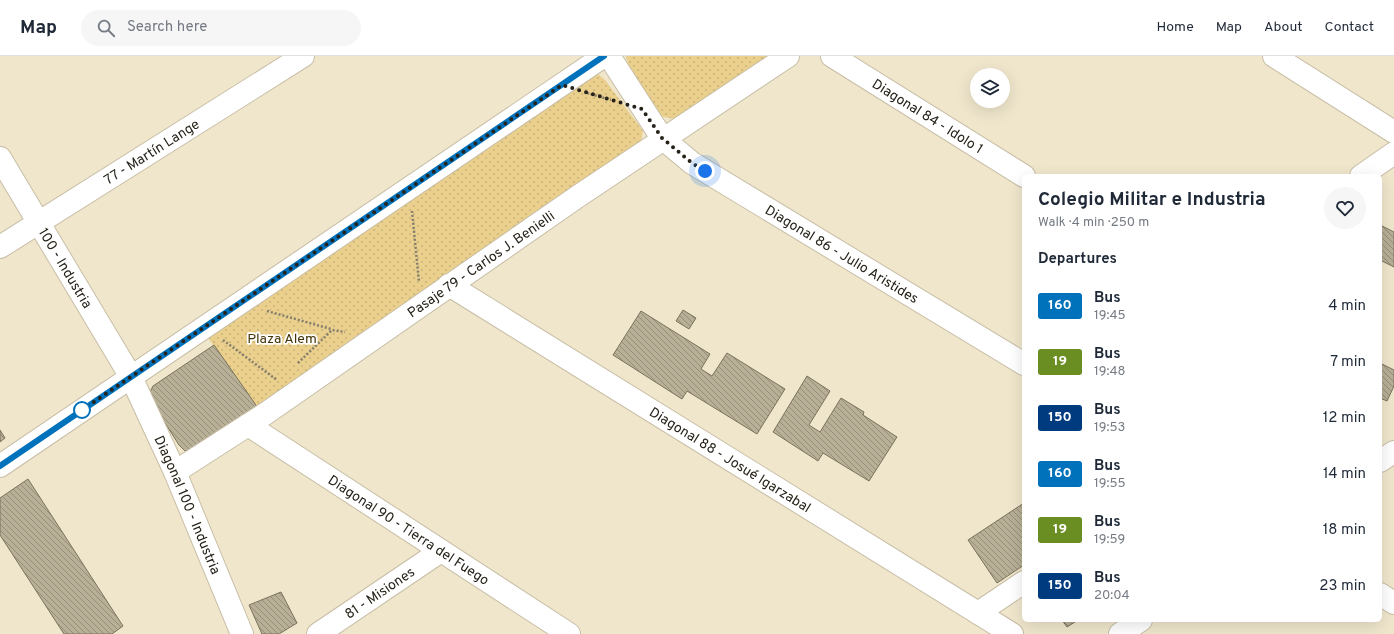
<!DOCTYPE html>
<meta charset="utf-8">
<style>
:root{--surface:#fff;--page:#f6f6f7;--text:#1f2937;--muted:#747a83;--line:#e0e1e3}
body{margin:0;font-family:Overpass,sans-serif;background:var(--page);color:var(--text);height:100vh;display:flex;flex-direction:column;font-size:15px;white-space:nowrap}
*{box-sizing:border-box;margin:0}
p{font-size:13px;color:var(--muted)}
.icon{flex:none;width:22px;height:22px;fill:none;stroke:currentColor;stroke-width:2;stroke-linecap:round;stroke-linejoin:round}
.map{position:relative;flex:1;overflow:hidden}
.sheet{position:absolute;left:1022px;top:118px;width:360px;height:448px;display:flex;flex-direction:column;background:var(--surface);border-radius:6px;box-shadow:0 4px 16px #0002}
.sheet>*{flex:none}
.badge{padding:0 8px;border-radius:3px;font-size:14px;line-height:26px}
.fabs{position:absolute;left:970px;top:12px;display:grid;gap:8px}
.fabs a{display:grid;place-items:center;width:40px;height:40px;border-radius:50%;background:var(--surface);box-shadow:0 4px 16px #0002;font-size:20px}
.you{position:absolute;width:20px;height:20px;margin:-10px;border:3px solid #fff;border-radius:50%;background:#1a73e8;box-shadow:0 0 0 6px #1a73e833}
.map>.badge{position:absolute;translate:-50% -50%;box-shadow:0 0 0 2px #fff}
h2{padding:0 16px;font-size:15px;line-height:36px}
.round{display:grid;place-items:center;flex:none;width:42px;height:42px;border-radius:21px;background:var(--page)}
.summary{display:flex;align-items:center;justify-content:space-between;height:68px;padding:0 16px}
h1{font-size:19px;font-weight:700;line-height:30px}
ul{padding:0;list-style:none}
li{display:flex;align-items:center;gap:12px;height:56px;padding:0 16px}
li div{flex:1}
li b{display:block;font-size:15px}
li em{font-style:normal}
li .badge{min-width:44px;font-weight:700;text-align:center}
header{display:flex;align-items:center;gap:24px;box-sizing:border-box;height:56px;padding:0 20px;background:var(--surface);border-bottom:1px solid var(--line)}
header strong{font-size:19px}
nav{display:flex;gap:22px;margin-inline-start:auto;font-size:14px}
.search{width:280px;height:36px;background:var(--page);display:flex;align-items:center;gap:10px;box-sizing:border-box;padding:0 14px;border-radius:22px;color:var(--muted);font-size:15px}
.map>svg:first-child{display:block}
.grass{fill:url(#grass-dots)}
.building{fill:url(#building-back-hatch);stroke:#7b725c}
.lines{fill:none;stroke-linecap:round;stroke-linejoin:round}
.minor-casing{stroke:#c8bea6;stroke-width:24}
.path{stroke:#857e6d;stroke-width:2.5;stroke-dasharray:2 2;stroke-linecap:butt}
.minor{stroke:#fff;stroke-width:22}
.line-casing{stroke:#fff;stroke-width:9}
.line{stroke:#0072bc;stroke-width:6}
.walk{stroke:#27231a;stroke-width:4;stroke-dasharray:0 7.2}
.stop-dot{fill:#fff;stroke:#0072bc;stroke-width:2}
.labels{text-anchor:middle;stroke-width:3.5;stroke-linejoin:round;paint-order:stroke}
.street-label{font-size:14px;fill:#27231a;stroke:#fff}
.park-label{font-size:14px;fill:#413305;stroke:#fff}
</style>
<header>
<strong>Map</strong>
<div class="search"><svg class="icon" aria-label="search" viewBox="0 0 24 24"><circle cx="10" cy="10" r="6"/><path d="M15 15l6 6"/></svg>Search here</div>
<nav><a>Home</a><a>Map</a><a>About</a><a>Contact</a></nav>
</header>
<div class="map">
<svg width="1394" height="578" viewBox="0 0 1394 578">
<defs>
<pattern id="grass-dots" width="8" height="8" patternUnits="userSpaceOnUse"><rect width="8" height="8" fill="#ead08c"/><path d="M2 2h.1M6 6h.1" fill="none" stroke="#c9b278" stroke-width="1.8" stroke-linecap="round"/></pattern>
<pattern id="building-back-hatch" width="6" height="6" patternUnits="userSpaceOnUse"><rect width="6" height="6" fill="#b8af97"/><path d="M-1 5l2 2M0 0l6 6M5-1l2 2" fill="none" stroke="#968e7a"/></pattern>
</defs>
<rect width="100%" height="100%" fill="#efe6cc"/>
<g class="grass">
<polygon points="626,0 769,0 674,63 660,60 628,8"/>
<polygon points="598,18 605,24 643,75 640,89 258,352 206,279 590,20"/>
</g>
<g class="building">
<polygon points="1380,169 1394,176 1394,211 1380,204"/>
<polygon points="683,254 696,262 689,273 676,265"/>
<polygon points="641,255 710,298 701,313 712,320 727,297 785,333 757,378 687,335 682,343 613,299"/>
<polygon points="214,289 258,352 193,396 185,395 179,389 150,343 150,336 153,330"/>
<polygon points="1380,307 1394,314 1394,330 1387,345 1380,342"/>
<polygon points="807,320 830,335 809,369 820,376 841,342 864,356 863,359 897,381 869,425 823,397 818,405 773,376"/>
<polygon points="0,374 5,382 0,386"/>
<polygon points="28,423 123,570 112,578 64,578 0,479 0,442"/>
<polygon points="1024,447 1024,509 997,527 968,484"/>
<polygon points="281,536 297,567 279,578 262,578 249,549"/>
<polygon points="1062,564 1078,564 1067,571"/>
</g>
<g class="lines">
<defs>
<g id="minor">
<path id="s1" d="M609 0 662 82 692 107 1024 308"/>
<path id="s2" d="M832 0 1024 120"/>
<polyline points="1274,0 1394,76"/>
<path id="s3" d="M0 102 131 321 175 416 242 578"/>
<polyline points="1361,120 1394,97"/>
<path id="s4" d="M0 191 303 0"/>
<path id="s5" d="M449 229 1012 578"/>
<path id="s6" d="M248 369 569 578"/>
<polyline points="1380,405 1394,396"/>
<polyline points="0,410 604,0"/>
<path id="s7" d="M175 416 265 358 577 141 788 0"/>
<polyline points="1380,538 1394,547"/>
<polyline points="978,557 1024,526"/>
<path id="s8" d="M318 578 441 495"/>
<polyline points="1120,578 1141,564"/>
</g>
</defs>
<use href="#minor" class="minor-casing"/>
<g class="path">
<polyline points="587,37 611,44"/>
<polyline points="412,155 419,226"/>
<polyline points="267,255 331,273"/>
<polyline points="223,284 277,324"/>
<polyline points="298,307 332,274 345,276"/>
</g>
<use href="#minor" class="minor"/>
</g>
<g class="lines">
<defs>
<polyline id="line" points="0,410 604,0"/>
</defs>
<use href="#line" class="line-casing"/>
<use href="#line" class="line"/>
<polyline class="walk" points="82,354 79,356 562,29 642,53 662,82 692,107 705,115"/>
</g>
<circle class="stop-dot" cx="82" cy="354" r="8"/>
<g class="labels">
<g class="street-label">
<text dy="5" stroke="none"><textPath href="#s2" startOffset="113">Diagonal 84 - Idolo 1</textPath></text>
<text dy="5" stroke="none"><textPath href="#s4" startOffset="179">77 - Martín Lange</textPath></text>
<text dy="5" stroke="none"><textPath href="#s1" startOffset="312">Diagonal 86 - Julio Aristides</textPath></text>
<text dy="5" stroke="none"><textPath href="#s7" startOffset="370">Pasaje 79 - Carlos J. Benielli</textPath></text>
<text dy="5" stroke="none"><textPath href="#s3" startOffset="128">100 - Industria</textPath></text>
<text dy="5" stroke="none"><textPath href="#s5" startOffset="331">Diagonal 88 - Josué Igarzabal</textPath></text>
<text dy="5" stroke="none"><textPath href="#s3" startOffset="395">Diagonal 100 - Industria</textPath></text>
<text dy="5" stroke="none"><textPath href="#s6" startOffset="192">Diagonal 90 - Tierra del Fuego</textPath></text>
<text dy="5" stroke="none"><textPath href="#s8" startOffset="74">81 - Misiones</textPath></text>
</g>
<g class="park-label">
<text x="282" y="287">Plaza Alem</text>
</g>
</g>
</svg>
<div class="fabs">
<a><svg class="icon" aria-label="layers" viewBox="0 0 24 24"><path d="M12 4l9 5-9 5-9-5zM3 14l9 5 9-5"/></svg></a>
</div>
<div class="you" style="left:705px;top:115px"></div>
<section class="sheet">
<div class="summary"><div><h1>Colegio Militar e Industria</h1><p>Walk · 4 min · 250 m</p></div><a class="round"><svg class="icon" aria-label="heart" viewBox="0 0 24 24"><path d="M12 20l-8-8c-3-5 5-10 8-4 3-6 11-1 8 4z"/></svg></a></div>
<h2>Departures</h2>
<ul>
<li><span class="badge" style="background:#0072bc;color:#fff">160</span><div><b>Bus</b><p>19:45</p></div><em>4 min</em></li>
<li><span class="badge" style="background:#6b8e23;color:#fff">19</span><div><b>Bus</b><p>19:48</p></div><em>7 min</em></li>
<li><span class="badge" style="background:#003b80;color:#fff">150</span><div><b>Bus</b><p>19:53</p></div><em>12 min</em></li>
<li><span class="badge" style="background:#0072bc;color:#fff">160</span><div><b>Bus</b><p>19:55</p></div><em>14 min</em></li>
<li><span class="badge" style="background:#6b8e23;color:#fff">19</span><div><b>Bus</b><p>19:59</p></div><em>18 min</em></li>
<li><span class="badge" style="background:#003b80;color:#fff">150</span><div><b>Bus</b><p>20:04</p></div><em>23 min</em></li>
</ul>
</section>
</div>
